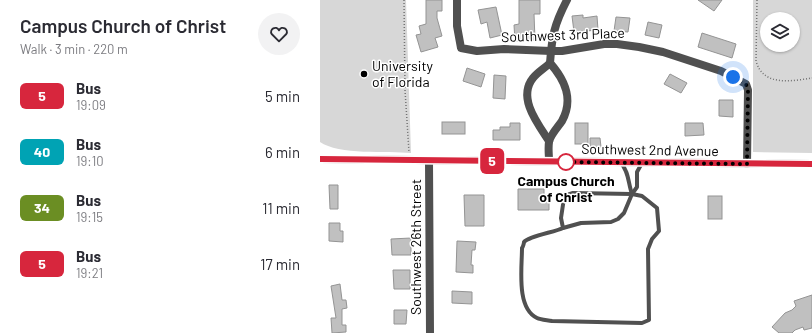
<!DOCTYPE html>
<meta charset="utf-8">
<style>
:root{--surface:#fff;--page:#f2f2f3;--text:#2b2b33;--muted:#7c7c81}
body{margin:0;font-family:Barlow,sans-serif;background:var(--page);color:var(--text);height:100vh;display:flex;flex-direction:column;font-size:15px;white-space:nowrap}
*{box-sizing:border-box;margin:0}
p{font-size:13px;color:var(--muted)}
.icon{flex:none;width:22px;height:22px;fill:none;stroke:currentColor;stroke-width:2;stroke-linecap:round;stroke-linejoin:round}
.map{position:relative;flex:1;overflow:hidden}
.side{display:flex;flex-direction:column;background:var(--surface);width:320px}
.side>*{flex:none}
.badge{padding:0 8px;border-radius:6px;font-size:14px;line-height:26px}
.tools{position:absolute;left:440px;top:12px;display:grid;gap:8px}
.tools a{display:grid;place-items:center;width:40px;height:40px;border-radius:50%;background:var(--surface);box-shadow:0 1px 3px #0004;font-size:20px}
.you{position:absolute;width:20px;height:20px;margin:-10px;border:3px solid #fff;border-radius:50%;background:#1a73e8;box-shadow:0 0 0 6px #1a73e833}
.map>.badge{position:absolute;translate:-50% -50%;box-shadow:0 0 0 2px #fff}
.round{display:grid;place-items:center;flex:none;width:42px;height:42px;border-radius:21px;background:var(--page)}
.head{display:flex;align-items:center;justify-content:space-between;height:68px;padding:0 20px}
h1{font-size:19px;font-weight:600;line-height:30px}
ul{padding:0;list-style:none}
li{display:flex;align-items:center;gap:12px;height:56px;padding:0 20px}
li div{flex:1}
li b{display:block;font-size:15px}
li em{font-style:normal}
li .badge{min-width:44px;font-weight:700;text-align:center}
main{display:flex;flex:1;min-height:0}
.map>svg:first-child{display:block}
.green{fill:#d7d7d7;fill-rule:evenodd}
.building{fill:#c0c0c0;stroke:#949494}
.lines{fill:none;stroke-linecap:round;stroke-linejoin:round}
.path{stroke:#727272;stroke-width:1.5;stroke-dasharray:1 2;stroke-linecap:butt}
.lane{stroke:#505050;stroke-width:4}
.street{stroke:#505050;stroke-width:8}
.secondary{stroke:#1d1d1d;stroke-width:8}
.line-casing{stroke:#fff;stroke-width:9}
.line{stroke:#d7263d;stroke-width:6}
.walk{stroke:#000;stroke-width:4;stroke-dasharray:0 7.2}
.poi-dot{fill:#000;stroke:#fff;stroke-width:1.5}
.stop-dot{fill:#fff;stroke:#d7263d;stroke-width:2}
.labels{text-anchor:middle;stroke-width:3;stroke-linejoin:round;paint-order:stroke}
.street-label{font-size:14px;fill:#000;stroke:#fff}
.poi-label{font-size:14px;fill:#000;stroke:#fff;text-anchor:start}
.stop-label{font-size:14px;font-weight:bold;fill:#000;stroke:#fff}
</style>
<main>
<section class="side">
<div class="head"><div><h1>Campus Church of Christ</h1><p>Walk · 3 min · 220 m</p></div><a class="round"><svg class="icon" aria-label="heart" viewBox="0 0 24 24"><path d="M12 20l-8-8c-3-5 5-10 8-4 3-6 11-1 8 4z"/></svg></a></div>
<ul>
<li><span class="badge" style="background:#d7263d;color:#fff">5</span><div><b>Bus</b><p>19:09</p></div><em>5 min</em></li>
<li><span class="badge" style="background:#00a3b4;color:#fff">40</span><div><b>Bus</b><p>19:10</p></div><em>6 min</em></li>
<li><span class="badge" style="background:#6b8e23;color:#fff">34</span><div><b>Bus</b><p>19:15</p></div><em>11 min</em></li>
<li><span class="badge" style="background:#d7263d;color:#fff">5</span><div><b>Bus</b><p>19:21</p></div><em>17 min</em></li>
</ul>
</section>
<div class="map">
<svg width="492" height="333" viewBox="0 0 492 333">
<rect width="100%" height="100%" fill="#fff"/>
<g class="green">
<path d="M0 0H86L91 153C68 151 18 155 0 142Z"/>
<path d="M433 0H492V153L433 152ZM447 19H473V45H447Z"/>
</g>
<g class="building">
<polygon points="106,0 122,0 122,11 117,11 117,18 122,36 115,38 118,47 101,52 96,35 101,34 99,26 106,24"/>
<polygon points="199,0 220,0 220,14 214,14 215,40 195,41 194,25 199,24"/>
<polygon points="378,0 402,0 394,11"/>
<polygon points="176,7 182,35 170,38 167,22 161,24 158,10"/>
<polygon points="263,15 263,18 277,16 278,30 254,32 252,16"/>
<polygon points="296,17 310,18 308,32 294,31"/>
<polygon points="328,22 342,25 339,38 325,35"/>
<polygon points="382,33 416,44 412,58 378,47"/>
<polygon points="147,68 165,74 161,87 143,81"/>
<polygon points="350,74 367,83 361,93 344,84"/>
<polygon points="174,75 186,76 185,99 173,98"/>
<polygon points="399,100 413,100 413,117 399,116"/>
<rect x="122" y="122" width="23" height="12"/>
<polygon points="190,123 200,123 200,140 173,140 173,130 180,130 180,127 190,127"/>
<rect x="255" y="123" width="13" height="21"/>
<polygon points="365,123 383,123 384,135 365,136"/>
<polygon points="270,138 280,138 281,147 270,147"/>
<polygon points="9,185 18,185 18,209 10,209"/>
<polygon points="198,189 224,189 224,195 229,195 229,210 198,210"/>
<polygon points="144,195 164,195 164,226 145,226"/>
<rect x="388" y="196" width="14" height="23"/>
<polygon points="9,223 20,223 20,231 23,231 23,242 9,241"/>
<polygon points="91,238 91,255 72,255 71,239"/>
<polygon points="137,241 156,242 155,250 152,250 151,265 153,265 153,273 136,272"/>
<polygon points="73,270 90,270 90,289 74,289"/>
<polygon points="20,284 22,300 26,300 27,308 22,309 22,325 26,325 26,332 12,333 11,318 16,318 11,286"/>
<polygon points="132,291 152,292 152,304 132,303"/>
<polygon points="492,295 492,328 484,330 483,327 475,330 472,333 459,333 452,327 465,313 472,310 476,306 474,301"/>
<polygon points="74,310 87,310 86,324 74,324"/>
</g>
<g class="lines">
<g class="path">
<polyline points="84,0 85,90 89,152"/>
<path d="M437 0 436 61C443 87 472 81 492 78"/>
</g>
<g class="lane">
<path d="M253 193 312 194 322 196 337 208 339 231 332 239 328 249 329 320 322 323 232 321C227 320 221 320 217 318 196 308 202 268 202 248 203 247 204 243 204 242 209 236 235 232 243 228L241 218 244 198 247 195Z"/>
<polyline points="312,194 317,187 317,172 322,163"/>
<path d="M243 228 261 223 291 222 298 219 304 213 312 194C308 183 309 172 301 163"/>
</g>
<g class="street">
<polyline points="137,0 137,26 141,48 157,51 184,49 231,51 242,51 284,44 297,44 319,47 343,52 401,71 426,84 428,90 427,164"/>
<path d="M229 141C218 124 197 98 213 78 218 72 225 68 230 63"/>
<polyline points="109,161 110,333"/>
<path d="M229 161C229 155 228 148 229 142 230 135 238 127 242 121 254 99 245 80 230 63 232 36 234 25 247 0"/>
</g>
<polyline class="secondary" points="0,159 492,164"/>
</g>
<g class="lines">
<defs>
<polyline id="line" points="0,159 492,164"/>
</defs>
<use href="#line" class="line-casing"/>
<use href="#line" class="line"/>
<polyline class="walk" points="246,162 243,162 427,164 428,90 426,84 413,77"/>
</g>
<circle class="poi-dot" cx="44" cy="74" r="4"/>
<circle class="stop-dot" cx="246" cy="162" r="8"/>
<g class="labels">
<g class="street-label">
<text transform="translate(243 35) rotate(-2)" y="5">Southwest 3rd Place</text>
<text transform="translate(330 150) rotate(1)" y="5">Southwest 2nd Avenue</text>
<text transform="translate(96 247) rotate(-90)" y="5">Southwest 26th Street</text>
</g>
<g class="poi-label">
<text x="52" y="71">University<tspan x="52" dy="16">of Florida</tspan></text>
</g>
<g class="stop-label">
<text x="246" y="186">Campus Church<tspan x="246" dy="16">of Christ</tspan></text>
</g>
</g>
</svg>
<div class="tools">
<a><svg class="icon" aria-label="layers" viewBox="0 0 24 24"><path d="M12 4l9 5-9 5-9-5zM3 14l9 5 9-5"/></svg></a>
</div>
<div class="you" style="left:413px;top:77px"></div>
<b class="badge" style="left:172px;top:161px;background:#d7263d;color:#fff">5</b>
</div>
</main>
